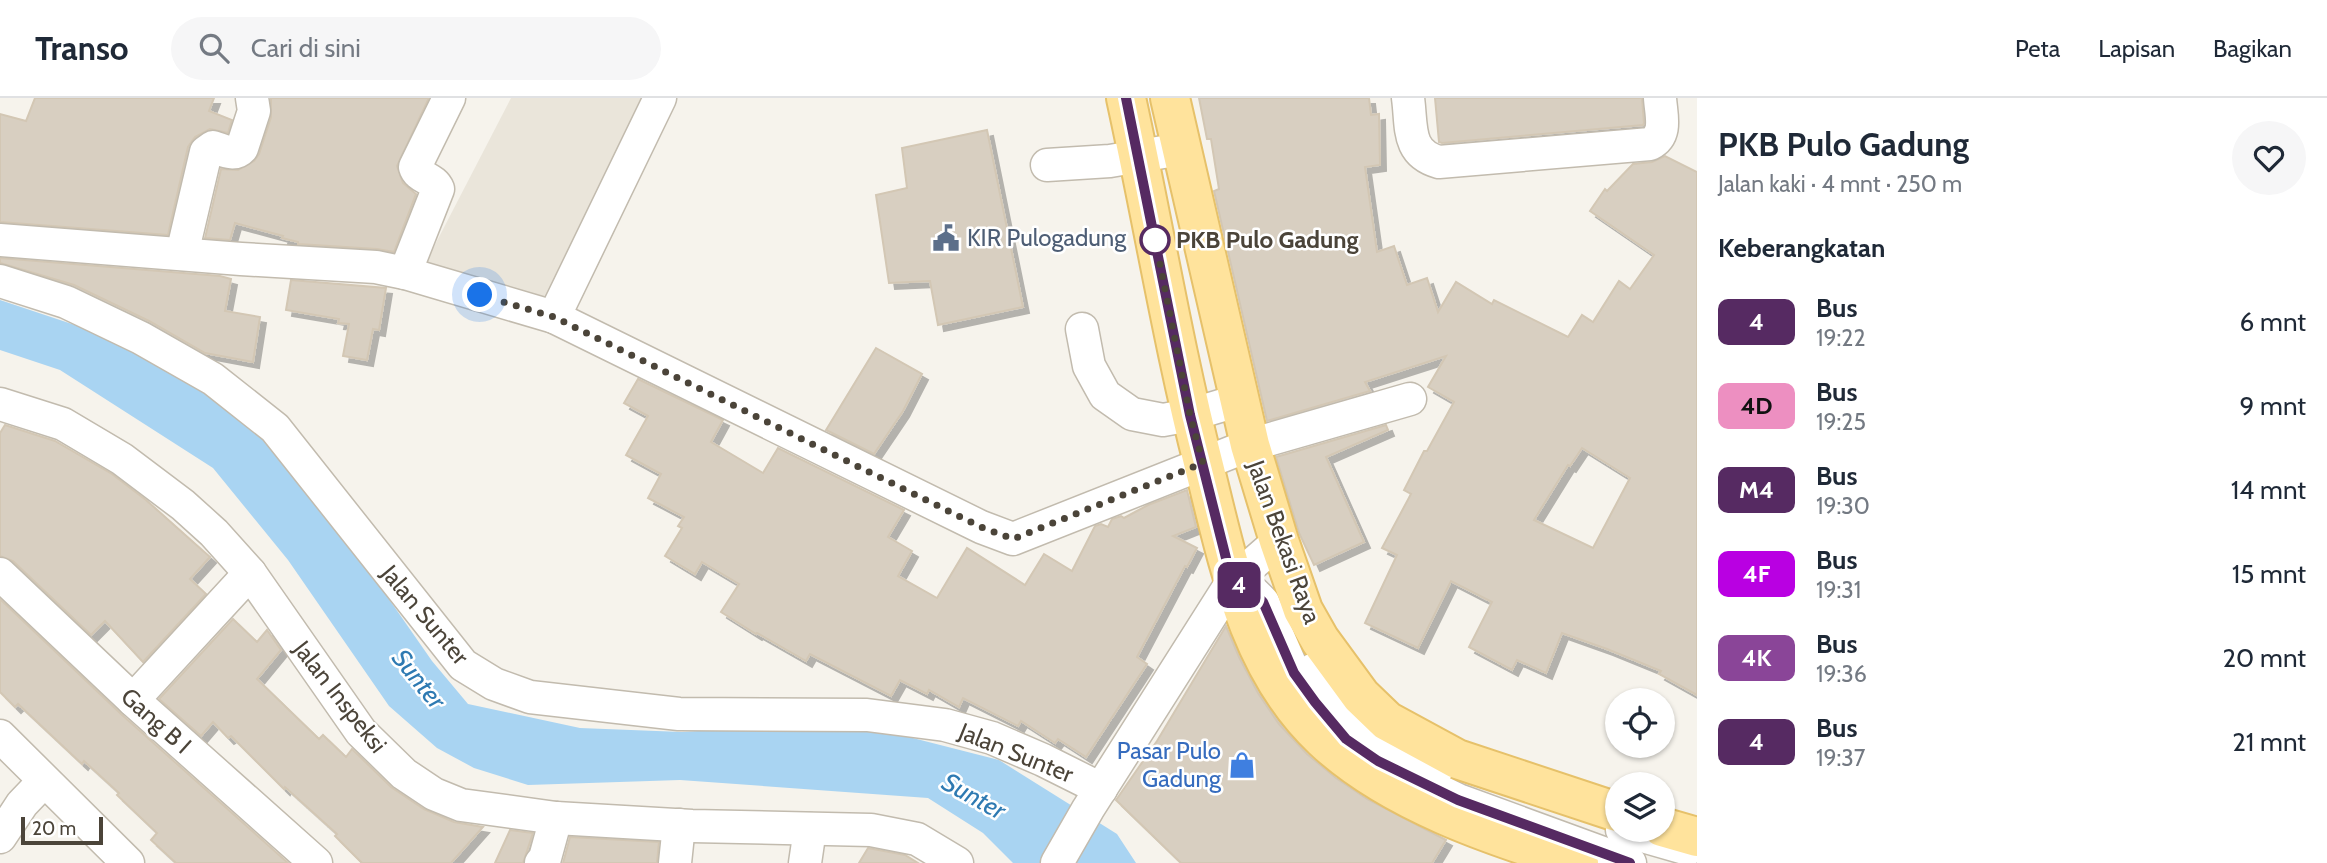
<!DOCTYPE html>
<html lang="id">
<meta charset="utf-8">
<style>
:root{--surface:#fff;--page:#f6f6f7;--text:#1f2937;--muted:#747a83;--line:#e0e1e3}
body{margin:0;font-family:Cabin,sans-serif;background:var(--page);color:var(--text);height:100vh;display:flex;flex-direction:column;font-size:26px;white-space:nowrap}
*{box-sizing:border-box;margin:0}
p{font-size:23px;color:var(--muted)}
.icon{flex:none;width:38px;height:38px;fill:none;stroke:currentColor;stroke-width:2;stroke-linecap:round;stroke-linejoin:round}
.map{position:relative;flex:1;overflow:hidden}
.details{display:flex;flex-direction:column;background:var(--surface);width:630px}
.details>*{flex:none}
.badge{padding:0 14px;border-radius:10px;font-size:24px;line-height:46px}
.tools{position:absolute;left:1605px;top:590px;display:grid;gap:14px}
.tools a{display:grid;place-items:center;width:70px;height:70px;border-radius:50%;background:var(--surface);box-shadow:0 2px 5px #0004;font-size:35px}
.scale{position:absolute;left:21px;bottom:18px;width:82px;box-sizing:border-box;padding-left:7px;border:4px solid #4b4439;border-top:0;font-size:19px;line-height:24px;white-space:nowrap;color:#4b4439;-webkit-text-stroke:5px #fff;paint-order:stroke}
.you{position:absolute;width:35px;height:35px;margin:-18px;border:5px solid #fff;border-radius:50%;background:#1a73e8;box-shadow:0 0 0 10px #1a73e833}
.map>.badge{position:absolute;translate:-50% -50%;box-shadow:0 0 0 4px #fff}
h2{padding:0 21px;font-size:26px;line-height:63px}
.round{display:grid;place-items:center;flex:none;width:74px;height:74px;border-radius:37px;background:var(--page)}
.head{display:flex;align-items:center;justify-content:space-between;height:119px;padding:0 21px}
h1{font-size:33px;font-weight:800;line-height:52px}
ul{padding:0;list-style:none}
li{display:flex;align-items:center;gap:21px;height:84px;padding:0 21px}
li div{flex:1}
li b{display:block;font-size:26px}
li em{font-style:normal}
li .badge{min-width:77px;font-weight:700;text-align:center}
header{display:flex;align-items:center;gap:42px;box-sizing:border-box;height:98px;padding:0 35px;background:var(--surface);border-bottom:2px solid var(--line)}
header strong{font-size:33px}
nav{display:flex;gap:38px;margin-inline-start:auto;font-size:24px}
.search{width:490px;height:63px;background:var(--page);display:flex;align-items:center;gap:18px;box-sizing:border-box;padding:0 24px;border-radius:38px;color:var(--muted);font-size:26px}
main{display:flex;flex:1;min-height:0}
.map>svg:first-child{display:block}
.residential{fill:#eae5da}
.water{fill:#a9d4f2}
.building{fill:#d8cfc1;stroke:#d3c7b4;stroke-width:2;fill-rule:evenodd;filter:url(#shadow)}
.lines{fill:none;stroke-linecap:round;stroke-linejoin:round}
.minor-casing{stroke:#c2bbae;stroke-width:35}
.major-casing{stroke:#e6c16a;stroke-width:42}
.minor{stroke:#fff;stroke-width:32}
.major{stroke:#ffe39c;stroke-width:38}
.line-casing{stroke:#fff;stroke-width:16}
.line{stroke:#562a62;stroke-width:10}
.walk{stroke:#4b4439;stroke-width:7;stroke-dasharray:0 12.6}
.stop-dot{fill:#fff;stroke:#562a62;stroke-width:3.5}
.labels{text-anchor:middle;stroke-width:5;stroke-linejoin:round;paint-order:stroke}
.service-label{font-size:24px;fill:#4e5e75;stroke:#fff;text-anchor:start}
.stop-label{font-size:24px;font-weight:bold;fill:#4b4439;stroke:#fff;text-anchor:start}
.street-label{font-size:24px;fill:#4b4439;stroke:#fff}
.shop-label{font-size:24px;fill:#366cbe;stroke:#fff;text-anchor:end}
.water-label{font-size:26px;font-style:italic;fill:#2e7ab2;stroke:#fff}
</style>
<header>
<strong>Transo</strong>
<div class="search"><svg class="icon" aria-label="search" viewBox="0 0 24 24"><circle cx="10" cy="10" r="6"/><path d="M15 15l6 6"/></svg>Cari di sini</div>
<nav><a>Peta</a><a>Lapisan</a><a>Bagikan</a></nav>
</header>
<main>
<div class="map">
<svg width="1697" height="765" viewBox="0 0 1697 765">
<defs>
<filter id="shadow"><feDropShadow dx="6" dy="6" stdDeviation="0" flood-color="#0004"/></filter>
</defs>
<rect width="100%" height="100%" fill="#f6f3ec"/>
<polygon class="residential" points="511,0 654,0 550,209 424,168"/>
<polygon class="water" points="0,202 120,242 236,306 334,422 432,563 468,606 580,630 682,634 850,624 999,662 1117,736 1136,765 1013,765 983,735 928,700 680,682 528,687 474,670 437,650 389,608 288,462 213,370 60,272 0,252"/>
<g class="building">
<polygon points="35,0 214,0 209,13 232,22 228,35 210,31 195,39 188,49 168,137 0,124 0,16 26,23"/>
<polygon points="271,0 429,0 397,68 403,85 416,96 394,154 377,151 298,146 298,144 282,140 283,138 235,125 230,142 205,140 221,71 238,72 254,63 259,56 271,19"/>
<path d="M1199 0H1369L1371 17 1379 16 1380 67 1365 69 1377 154 1394 148 1407 187 1427 180 1438 214 1456 184 1492 206 1494 202 1568 239 1582 217 1593 224 1619 183 1630 191 1654 157 1590 113 1605 91 1607 93 1633 66 1652 64 1665 58 1697 74V597L1659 576 1661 573 1607 551 1562 535 1546 575 1517 562 1512 572 1469 549 1492 504 1451 483 1418 550 1365 525 1397 457 1382 450 1411 396 1404 392 1424 353H1427L1454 304 1428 289 1446 258 1365 284 1370 293 1267 323 1214 93 1219 91 1211 41H1207ZM1582 350 1630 380 1593 450 1534 422 1568 367 1570 368Z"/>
<polygon points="1435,0 1642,0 1644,25 1643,27 1442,45 1439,44"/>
<polygon points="987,32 1023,209 938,227 930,183 889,185 876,97 907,90 902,50"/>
<polygon points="0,160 220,178 231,181 225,213 260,219 253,264 205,255 149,223 74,187 0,165"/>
<polygon points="291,182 386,190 379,232 373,231 367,262 343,258 349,226 338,225 339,221 286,212"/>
<polygon points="876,250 922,276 903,313 874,356 826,332"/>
<polygon points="638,281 723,322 711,344 763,375 778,350 904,412 888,439 912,453 898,478 937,500 967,450 1025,487 1044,456 1072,473 1095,428 1101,426 1108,429 1112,421 1121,418 1124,420 1148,407 1187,392 1196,429 1173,438 1197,450 1187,469 1185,468 1137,559 1147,566 1086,659 1058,641 1055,645 1021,623 1018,628 963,600 959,609 929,592 927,596 900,582 891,598 810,556 806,563 757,535 756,536 721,514 739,486 702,464 695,476 665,458 682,430 678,428 684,419 648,400 661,376 626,357 648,318 624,305"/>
<polygon points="5,327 55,343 112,376 146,402 210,459 190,481 206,496 143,564 105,523 91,537 13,463 0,458 0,335"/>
<polygon points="1386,327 1388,332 1326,359 1364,444 1314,467 1299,435 1276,359"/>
<polygon points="0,501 121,616 288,765 176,765 151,742 157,735 117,697 119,695 84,663 82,666 18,606 15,609 0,594"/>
<polygon points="233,521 257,544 267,532 281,552 257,581 319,641 323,637 346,659 352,651 391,689 424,711 454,724 483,729 451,765 362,765 335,738 337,736 285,689 284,691 231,638 228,640 213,624 201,638 159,601"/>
<polygon points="1226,528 1239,559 1258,595 1279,626 1307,656 1336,680 1367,701 1446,742 1432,765 1181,765 1116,702 1157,643"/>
<polygon points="510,732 533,735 523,765 495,765"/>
<polygon points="570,739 659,744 657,765 563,765"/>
<polygon points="868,750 905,757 918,765 859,765"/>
</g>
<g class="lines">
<defs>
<g id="minor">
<path d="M1408 0C1412 28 1406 55 1439 64L1650 46C1668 37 1661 17 1660 0"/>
<polyline points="1047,67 1110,63 1181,51"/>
<polyline points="0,142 241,161 376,169 405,175 554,219 981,429 1013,441 1250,347 1410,301"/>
<path d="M182 156 206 54 213 49C223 52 234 59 242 50L254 13 252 0"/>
<path d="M405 175 438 91C434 80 418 80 415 69L449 0"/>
<polyline points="0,183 66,204 141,240 213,281 275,330 463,567 494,586 530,599 679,616 867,617 945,627 992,640 1043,662 1101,691"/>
<polyline points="554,219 660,0"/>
<polyline points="1082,231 1089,268 1105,297 1132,316 1163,322 1190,317 1240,302"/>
<polyline points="0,306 63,326 122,361 183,407 214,435 250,475 361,634 404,676 434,696 461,707 556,720 692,728 871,732 917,741 957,765"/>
<polyline points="0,476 133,602 316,765"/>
<polyline points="1232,484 1253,494 1263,504 1294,575 1316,606"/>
<path d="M1314 571C1322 583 1329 597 1339 607 1367 635 1402 655 1437 671"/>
<polyline points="133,602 250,475"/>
<polyline points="0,638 128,765"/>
<polyline points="1398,673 1458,702 1630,765"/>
<polyline points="1622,732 1688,751"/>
<polyline points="0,739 22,706 44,683"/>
<polyline points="541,765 545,760 556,720"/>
<polyline points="675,765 679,727"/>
<polyline points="805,765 810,731"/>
<polyline points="1057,765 1088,711 1232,484 1279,443"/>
</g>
<g id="major">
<path d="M1126 0C1153 123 1173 247 1204 368 1228 464 1248 571 1323 641 1390 704 1492 738 1579 765"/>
<polyline points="1170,0 1250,347 1279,443 1303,512 1320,542 1361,598 1387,623 1457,661 1617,714"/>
<polyline points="1662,729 1697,739"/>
</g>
</defs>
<use href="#minor" class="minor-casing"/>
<use href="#major" class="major-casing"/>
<use href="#minor" class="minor"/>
<use href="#major" class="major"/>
</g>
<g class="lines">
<defs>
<polyline id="line" points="1126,0 1190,317 1232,484 1253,494 1263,504 1294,575 1315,604 1346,641 1378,663 1458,702 1630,765"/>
</defs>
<use href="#line" class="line-casing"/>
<use href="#line" class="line"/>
<polyline class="walk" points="480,197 554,219 981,429 1013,441 1203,365 1190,317 1154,136 1155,142"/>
</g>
<defs>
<symbol id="civic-bare" viewBox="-9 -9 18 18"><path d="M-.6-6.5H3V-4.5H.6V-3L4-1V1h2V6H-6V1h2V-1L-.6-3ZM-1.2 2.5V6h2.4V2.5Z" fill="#5c6f8a" stroke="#fff" stroke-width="2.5" paint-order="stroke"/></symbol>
<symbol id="shop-bare" viewBox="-9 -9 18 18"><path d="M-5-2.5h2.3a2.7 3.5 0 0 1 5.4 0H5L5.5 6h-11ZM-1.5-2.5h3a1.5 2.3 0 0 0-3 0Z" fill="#3f7fe0" stroke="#fff" stroke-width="2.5" paint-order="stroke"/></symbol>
</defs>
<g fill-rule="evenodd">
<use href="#civic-bare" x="927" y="121" width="38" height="38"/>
<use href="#shop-bare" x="1223" y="648" width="38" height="38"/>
</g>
<circle class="stop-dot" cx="1155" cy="142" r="14"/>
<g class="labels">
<g class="service-label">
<text x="967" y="148">KIR Pulogadung</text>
</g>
<g class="stop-label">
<text x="1176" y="150">PKB Pulo Gadung</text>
</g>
<g class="street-label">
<text transform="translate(1284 444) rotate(70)" y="8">Jalan Bekasi Raya</text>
<text transform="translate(425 517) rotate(50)" y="8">Jalan Sunter</text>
<text transform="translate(340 599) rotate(52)" y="8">Jalan Inspeksi</text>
<text transform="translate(156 623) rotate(42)" y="8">Gang B I</text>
<text transform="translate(1016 655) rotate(22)" y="8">Jalan Sunter</text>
</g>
<g class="shop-label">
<text x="1221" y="661">Pasar Pulo<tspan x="1221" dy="28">Gadung</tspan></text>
</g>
<g class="water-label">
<text transform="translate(419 581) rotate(51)" y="9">Sunter</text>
<text transform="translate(974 698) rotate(29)" y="9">Sunter</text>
</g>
</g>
</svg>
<div class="tools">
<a><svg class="icon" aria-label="locate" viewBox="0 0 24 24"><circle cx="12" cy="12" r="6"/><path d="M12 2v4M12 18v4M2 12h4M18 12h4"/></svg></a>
<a><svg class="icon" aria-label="layers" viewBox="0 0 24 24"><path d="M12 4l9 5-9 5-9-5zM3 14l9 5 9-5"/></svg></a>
</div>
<div class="scale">20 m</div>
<div class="you" style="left:480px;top:197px"></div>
<b class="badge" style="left:1239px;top:487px;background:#562a62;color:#fff">4</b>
</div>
<section class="details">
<div class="head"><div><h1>PKB Pulo Gadung</h1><p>Jalan kaki · 4 mnt · 250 m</p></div><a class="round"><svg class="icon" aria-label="heart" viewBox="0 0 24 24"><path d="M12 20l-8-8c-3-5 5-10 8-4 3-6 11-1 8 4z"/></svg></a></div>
<h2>Keberangkatan</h2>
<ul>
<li><span class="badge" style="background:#562a62;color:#fff">4</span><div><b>Bus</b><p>19:22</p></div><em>6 mnt</em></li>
<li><span class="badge" style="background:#ed8fc1;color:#111">4D</span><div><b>Bus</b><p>19:25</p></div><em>9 mnt</em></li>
<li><span class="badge" style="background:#562a62;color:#fff">M4</span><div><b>Bus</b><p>19:30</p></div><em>14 mnt</em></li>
<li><span class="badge" style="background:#b900e2;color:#fff">4F</span><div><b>Bus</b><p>19:31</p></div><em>15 mnt</em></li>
<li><span class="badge" style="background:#8a4598;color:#fff">4K</span><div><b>Bus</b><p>19:36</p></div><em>20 mnt</em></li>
<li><span class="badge" style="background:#562a62;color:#fff">4</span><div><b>Bus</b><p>19:37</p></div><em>21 mnt</em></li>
</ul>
</section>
</main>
